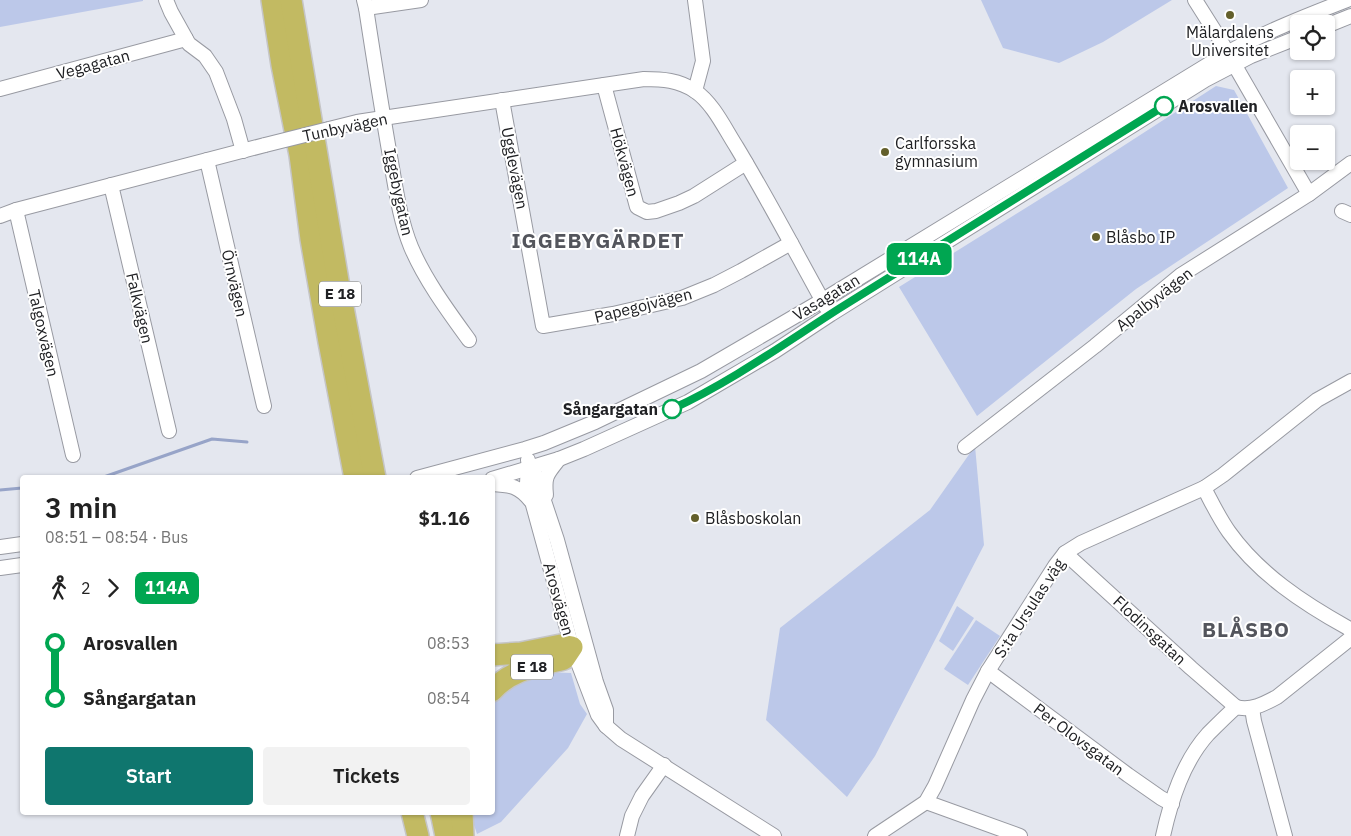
<!DOCTYPE html>
<meta charset="utf-8">
<style>
:root{--surface:#fff;--page:#f2f2f2;--text:#222;--muted:#767676;--accent:#0f766e}
body{margin:0;font-family:"IBM Plex Sans",sans-serif;background:var(--page);color:var(--text);height:100vh;display:flex;flex-direction:column;font-size:19px;white-space:nowrap}
*{box-sizing:border-box;margin:0}
p{font-size:16px;color:var(--muted)}
.icon{flex:none;width:28px;height:28px;fill:none;stroke:currentColor;stroke-width:2;stroke-linecap:round;stroke-linejoin:round}
.map{position:relative;flex:1;overflow:hidden}
.details{position:absolute;left:20px;top:475px;width:475px;height:340px;display:flex;flex-direction:column;background:var(--surface);border-radius:5px;box-shadow:0 1px 4px #0004}
.details>*{flex:none}
.badge{padding:0 10px;border-radius:8px;font-size:18px;line-height:32px}
.tools{position:absolute;left:1290px;top:15px;display:grid;gap:10px}
.tools a{display:grid;place-items:center;width:45px;height:45px;border-radius:5px;background:var(--surface);box-shadow:0 1px 4px #0004;font-size:25px}
.map>.badge{position:absolute;translate:-50% -50%;box-shadow:0 0 0 2px #fff}
.legs{display:flex;align-items:center;gap:8px;height:55px;padding:0 25px;font-size:16px}
.legs p{margin-inline-start:auto}
.overview{display:flex;align-items:center;justify-content:space-between;height:85px;padding:0 25px}
h1{font-size:28px;font-weight:600;line-height:38px}
.button{display:flex;gap:10px;margin-top:auto;padding:10px 25px}
.button a{flex:1;height:58px;border-radius:5px;background:var(--accent);color:#fff;font-size:20px;font-weight:600;line-height:58px;text-align:center}
.button a+a{background:var(--page);color:var(--text)}
ul{padding:0 25px;list-style:none}
li{display:flex;align-items:center;gap:18px;height:55px;font-size:19px}
li i{display:grid;place-items:center;width:8px;height:100%;margin:0 6px;background:currentColor}
li i::after{content:'';width:12px;height:12px;margin:-6px;border:4px solid;border-radius:50%;background:var(--surface)}
li p{margin-inline-start:auto}
li:first-child i{background:linear-gradient(#0000 50%,currentColor 0)}
li:last-child i{background:linear-gradient(currentColor 50%,#0000 0)}
.map>svg:first-child{display:block}
.green{fill:#bcc8e9}
.lines{fill:none;stroke-linecap:round;stroke-linejoin:round}
.stream{stroke:#97a4c8;stroke-width:3}
.minor-casing{stroke:#989aa2;stroke-width:16}
.highway-casing{stroke:#c5c5c6;stroke-width:24}
.minor{stroke:#fff;stroke-width:14}
.highway{stroke:#c2ba62;stroke-width:21}
.minor-bridge-casing{stroke:#989aa2;stroke-width:16;stroke-linecap:butt}
.minor-bridge{stroke:#fff;stroke-width:14}
.line-1-casing{stroke:#fff;stroke-width:11}
.line-1{stroke:#00a651;stroke-width:8}
.poi-dot{fill:#635f2b;stroke:#fff;stroke-width:2}
.stop-1-dot{fill:#fff;stroke:#00a651;stroke-width:2.5}
.labels{text-anchor:middle;stroke-width:4;stroke-linejoin:round;paint-order:stroke}
.shield{fill:#fff;stroke:#636466;stroke-width:1}
.shield-label{font-size:15px;font-weight:bold;fill:#202124}
.poi-label{font-size:16px;fill:#202124;stroke:#fff;text-anchor:start}
.street-label{font-size:16px;fill:#202124;stroke:#fff}
.stop-label{font-size:16px;font-weight:bold;fill:#202124;stroke:#fff;text-anchor:start}
.district-label{font-size:21px;font-weight:bold;letter-spacing:1px;fill:#53555c;stroke:#fff}
</style>
<div class="map">
<svg width="1351" height="836" viewBox="0 0 1351 836">
<rect width="100%" height="100%" fill="#e4e7ef"/>
<g class="green">
<polygon points="0,0 143,0 143,1 0,27"/>
<polygon points="981,0 1172,0 1103,42 1059,63 1003,48"/>
<polygon points="1216,86 1234,90 1288,188 1136,289 977,416 899,287 1069,181"/>
<polygon points="975,446 984,545 875,756 847,797 766,720 780,628 930,510"/>
<polygon points="957,606 974,618 953,651 939,641"/>
<polygon points="976,620 1000,636 968,685 944,669"/>
<polygon points="546,672 571,673 580,704 587,714 568,748 501,822 477,834 470,813 492,812 492,702 519,679"/>
</g>
<g class="lines">
<g class="stream">
<polyline points="101,478 212,439 247,442"/>
<polyline points="0,490 22,488"/>
</g>
<defs>
<g id="minor">
<polyline points="166,0 171,12 186,39 189,44 205,56 216,72 234,119 243,151"/>
<path d="M364 0 366 8C374 60 382 111 391 162 396 190 400 220 411 247 425 280 448 311 469 340"/>
<polyline points="695,0 703,61 695,91"/>
<polyline points="1195,0 1219,38 1309,194"/>
<polyline points="366,8 421,0"/>
<polyline points="1326,26 1351,16"/>
<polyline points="604,85 637,207 647,212 656,211 679,203 694,196 746,163"/>
<polyline points="0,89 186,39"/>
<polyline points="502,100 543,326 613,314 682,298 714,285 741,271 791,243"/>
<path d="M329 129 357 122 383 118 644 79C662 79 679 80 695 91 713 103 725 129 736 146 768 199 796 253 826 307"/>
<polyline points="207,160 264,406"/>
<polyline points="111,185 169,431"/>
<polyline points="16,210 73,455"/>
<polyline points="1342,211 1351,215"/>
<polyline points="0,216 16,210 265,145"/>
<polyline points="965,447 1095,346 1181,275 1309,194 1351,163"/>
<path d="M528 460C530 469 527 474 527 483L572 647 598 715 606 726 621 739 774 836"/>
<polyline points="529,467 534,471 557,540 596,682 606,710 606,726"/>
<path d="M417 478 525 449 544 443 595 422 701 371 823 300 1227 53C1265 32 1306 16 1347 0"/>
<polyline points="492,479 559,459 584,449 688,402 775,351 831,314 1205,80 1251,56 1299,37"/>
<path d="M492 484C511 485 519 486 531 501"/>
<path d="M1204 488C1212 503 1219 518 1229 532 1259 574 1303 603 1348 628L1351 631"/>
<path d="M546 495C544 476 547 474 559 459"/>
<polyline points="0,547 22,544"/>
<polyline points="1065,553 1191,668 1236,707"/>
<polyline points="0,568 22,565"/>
<polyline points="988,671 1128,775 1161,798 1172,804"/>
<polyline points="1252,708 1254,721 1285,836"/>
<polyline points="926,802 1020,836"/>
<polyline points="627,836 632,816 642,796 664,765"/>
<polyline points="875,836 926,802 935,786 973,700 988,671 1055,566 1065,553 1081,543 1204,488 1223,475 1317,400 1351,381"/>
<path d="M1163 836C1171 800 1183 762 1208 734 1217 725 1226 716 1236 707 1251 711 1264 704 1277 697L1351 638"/>
</g>
<g id="highway">
<polyline points="272,0 282,65 300,155 311,239 329,342 355,478"/>
<polyline points="291,0 338,281 375,478"/>
<path d="M492 655 521 653 561 645 572 647 564 659C538 666 511 669 492 691"/>
<polyline points="412,812 418,836"/>
<polyline points="441,812 446,836"/>
<polyline points="462,812 463,836"/>
</g>
</defs>
<use href="#minor" class="minor-casing"/>
<use href="#highway" class="highway-casing"/>
<use href="#minor" class="minor"/>
<use href="#highway" class="highway"/>
<defs>
<polyline id="minor-bridge" points="265,145 329,129"/>
</defs>
<use href="#minor-bridge" class="minor-bridge-casing"/>
<use href="#minor-bridge" class="minor-bridge"/>
</g>
<g class="lines">
<defs>
<path id="line-1" d="M672 409C731 382 785 343 840 308 949 241 1056 173 1164 106"/>
</defs>
<use href="#line-1" class="line-1-casing"/>
<use href="#line-1" class="line-1"/>
</g>
<g class="poi-dot">
<circle cx="1230" cy="15" r="5"/>
<circle cx="885" cy="152" r="5"/>
<circle cx="1096" cy="237" r="5"/>
<circle cx="695" cy="518" r="5"/>
</g>
<g class="stop-1-dot">
<circle cx="1164" cy="106" r="9"/>
<circle cx="672" cy="409" r="9"/>
</g>
<g class="labels">
<g class="shield">
<rect x="319" y="281.5" width="42" height="25" rx="4"/>
<rect x="511" y="654.5" width="42" height="25" rx="4"/>
</g>
<g class="shield-label">
<text x="340" y="299">E 18</text>
<text x="532" y="672">E 18</text>
</g>
<g class="poi-label">
<text x="1230" y="38" text-anchor="middle">Mälardalens<tspan x="1230" dy="18">Universitet</tspan></text>
<text x="895" y="149">Carlforsska<tspan x="895" dy="18">gymnasium</tspan></text>
<text x="1106" y="243">Blåsbo IP</text>
<text x="705" y="524">Blåsboskolan</text>
</g>
<g class="street-label">
<text transform="translate(93 64) rotate(-15)" y="6">Vegagatan</text>
<text transform="translate(345 127) rotate(-12)" y="6">Tunbyvägen</text>
<text transform="translate(625 162) rotate(75)" y="6">Hökvägen</text>
<text transform="translate(515 168) rotate(79)" y="6">Ugglevägen</text>
<text transform="translate(399 192) rotate(78)" y="6">Iggebygatan</text>
<text transform="translate(235 283) rotate(77)" y="6">Örnvägen</text>
<text transform="translate(826 297) rotate(-31)" y="6">Vasagatan</text>
<text transform="translate(1154 299) rotate(-38)" y="6">Apalbyvägen</text>
<text transform="translate(643 305) rotate(-14)" y="6">Papegojvägen</text>
<text transform="translate(140 308) rotate(77)" y="6">Falkvägen</text>
<text transform="translate(44 333) rotate(77)" y="6">Talgoxvägen</text>
<text transform="translate(559 599) rotate(74)" y="6">Arosvägen</text>
<text transform="translate(1029 608) rotate(-57)" y="6">S:ta Ursulas väg</text>
<text transform="translate(1150 630) rotate(43)" y="6">Flodinsgatan</text>
<text transform="translate(1079 739) rotate(37)" y="6">Per Olovsgatan</text>
</g>
<g class="stop-label">
<text x="1178" y="112">Arosvallen</text>
<text x="658" y="415" text-anchor="end">Sångargatan</text>
</g>
<g class="district-label">
<text x="598" y="248">IGGEBYGÄRDET</text>
<text x="1246" y="637">BLÅSBO</text>
</g>
</g>
</svg>
<div class="tools">
<a><svg class="icon" aria-label="locate" viewBox="0 0 24 24"><circle cx="12" cy="12" r="6"/><path d="M12 2v4M12 18v4M2 12h4M18 12h4"/></svg></a>
<a>+</a>
<a>−</a>
</div>
<b class="badge" style="left:919px;top:259px;background:#00a651;color:#fff">114A</b>
<section class="details">
<div class="overview"><div><h1>3 min</h1><p>08:51 – 08:54 · Bus</p></div><b>$1.16</b></div>
<div class="legs"><svg class="icon" aria-label="walk" viewBox="0 0 24 24"><circle cx="13" cy="4" r="2"/><path d="M13 8l-2 6 4 7M11 14l-3 7M7 12l3-4h3l4 4"/></svg>2<svg class="icon" aria-label="forward" viewBox="0 0 24 24"><path d="M9 5l7 7-7 7"/></svg><b class="badge" style="background:#00a651;color:#fff">114A</b></div>
<ul>
<li><i style="color:#00a651"></i><b>Arosvallen</b><p>08:53</p></li>
<li><i style="color:#00a651"></i><b>Sångargatan</b><p>08:54</p></li>
</ul>
<div class="button"><a>Start</a><a>Tickets</a></div>
</section>
</div>
